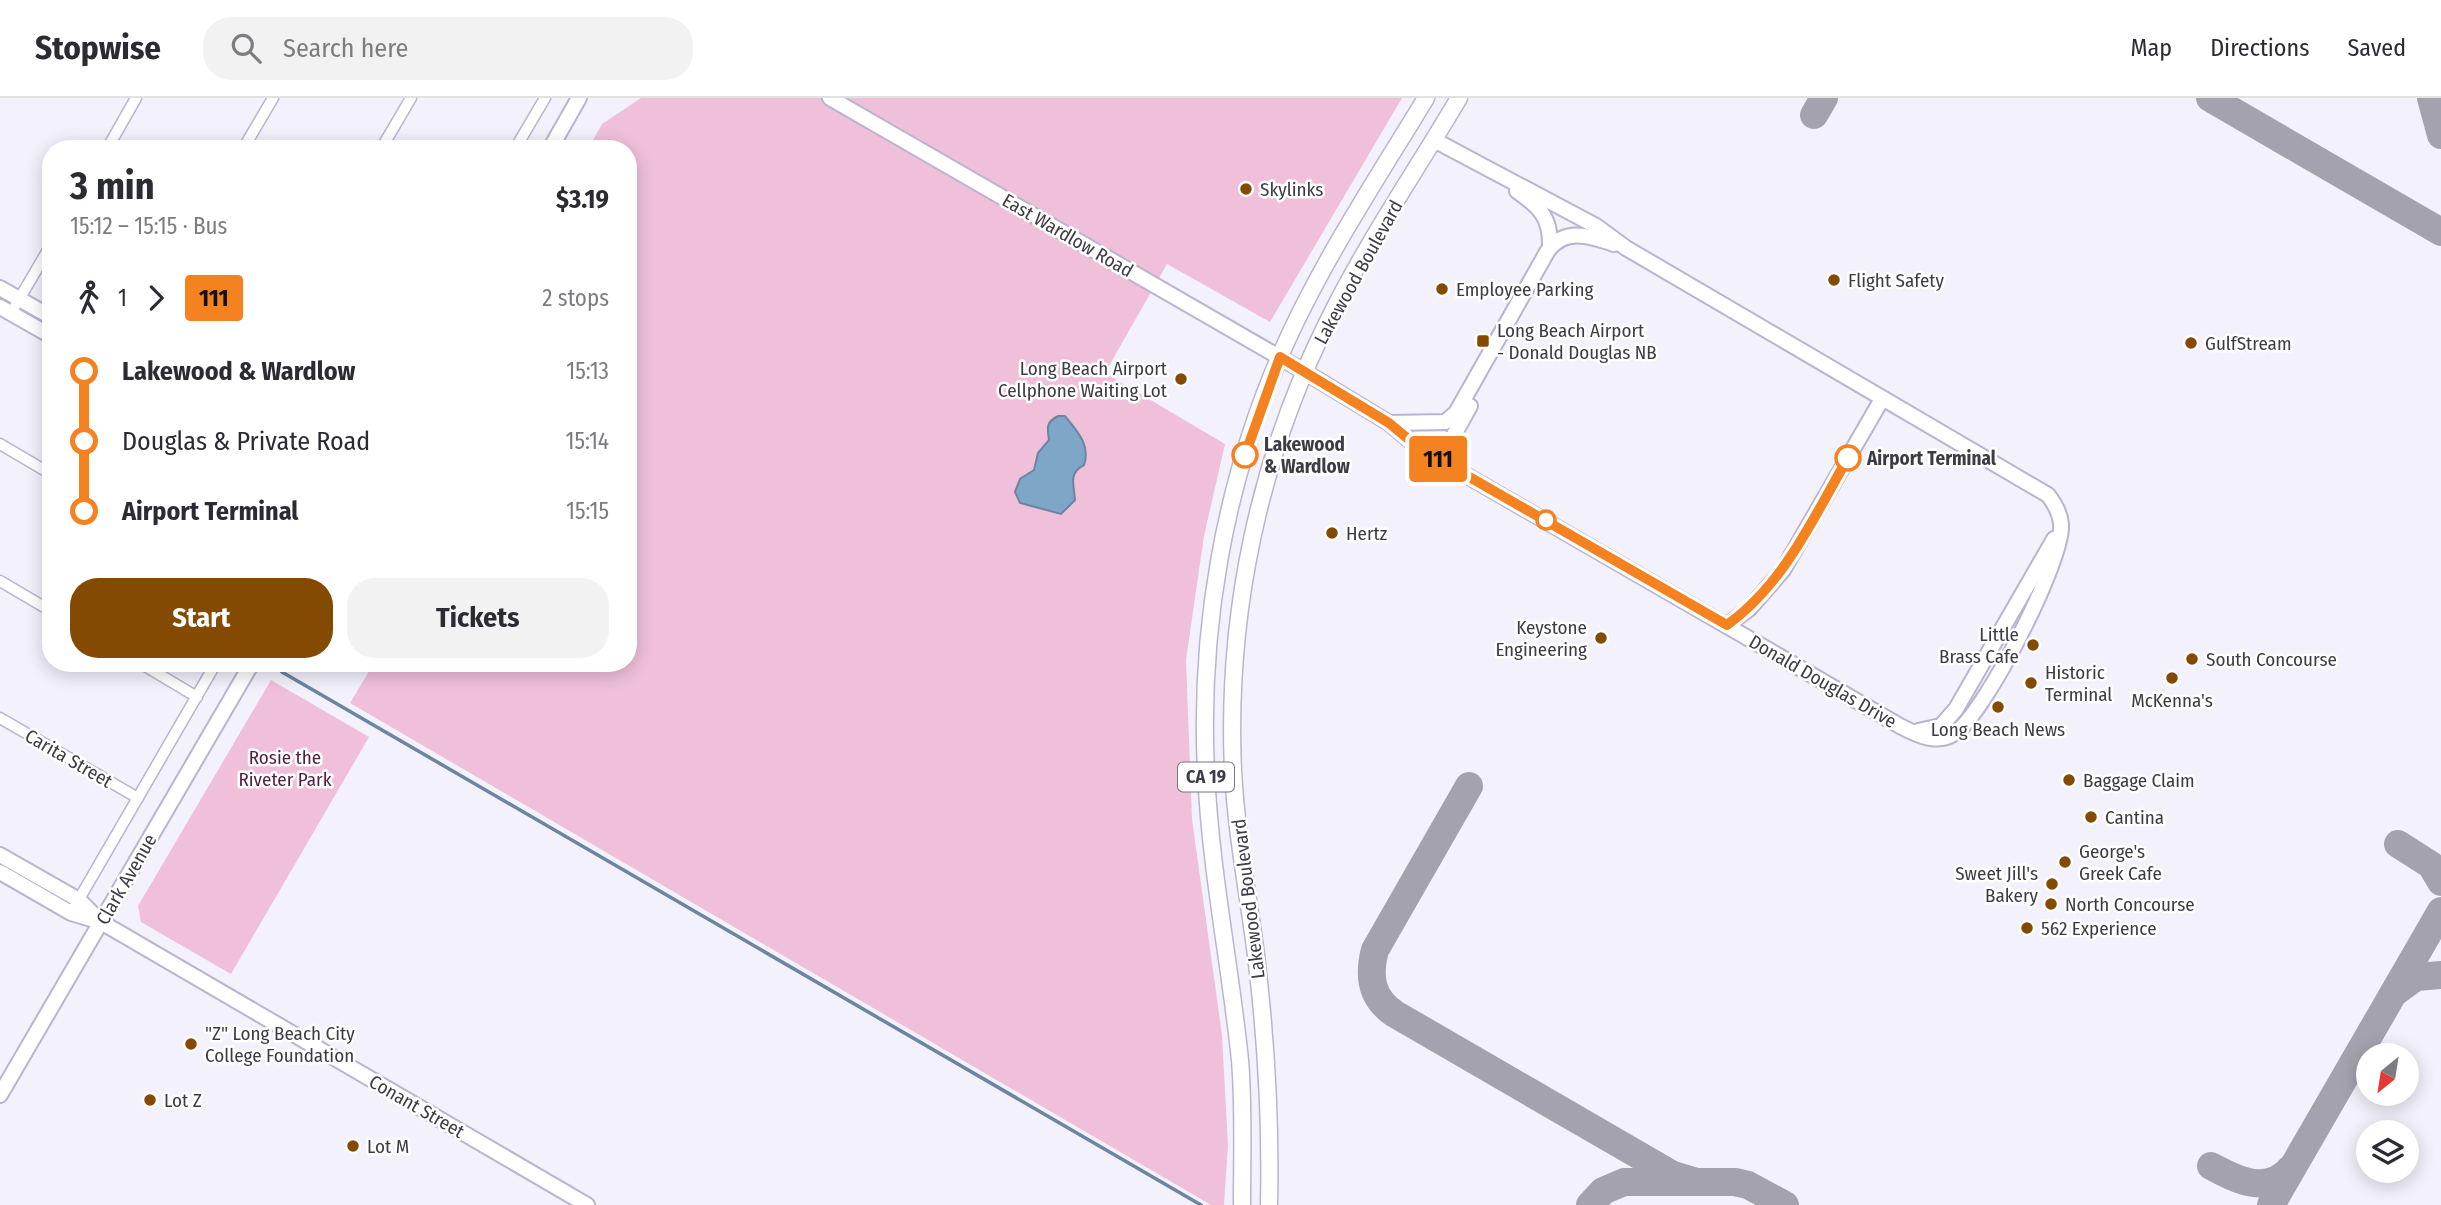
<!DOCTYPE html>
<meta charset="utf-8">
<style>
:root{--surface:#fff;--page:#f2f2f3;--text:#2b2b33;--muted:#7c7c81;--line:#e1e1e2;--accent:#854a01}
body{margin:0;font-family:"Fira Sans Condensed",sans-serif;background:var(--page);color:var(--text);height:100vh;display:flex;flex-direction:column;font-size:26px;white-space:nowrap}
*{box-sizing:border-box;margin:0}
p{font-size:23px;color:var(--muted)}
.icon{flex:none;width:38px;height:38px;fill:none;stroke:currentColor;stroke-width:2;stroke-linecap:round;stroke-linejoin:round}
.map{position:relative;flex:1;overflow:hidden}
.side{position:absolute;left:42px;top:42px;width:595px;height:532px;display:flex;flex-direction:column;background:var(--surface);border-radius:28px;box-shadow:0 4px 18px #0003}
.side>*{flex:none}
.badge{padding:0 14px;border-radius:5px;font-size:24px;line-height:46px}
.needle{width:46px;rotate:210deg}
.fabs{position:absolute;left:2356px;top:945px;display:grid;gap:14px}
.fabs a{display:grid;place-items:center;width:63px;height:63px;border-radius:50%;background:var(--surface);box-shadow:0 4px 18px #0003;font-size:35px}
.map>.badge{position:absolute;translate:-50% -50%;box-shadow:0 0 0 4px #fff}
.legs{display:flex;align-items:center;gap:10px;height:77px;padding:0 28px;font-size:23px}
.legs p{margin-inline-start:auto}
.head{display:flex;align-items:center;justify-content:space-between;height:119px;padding:0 28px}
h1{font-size:38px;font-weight:700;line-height:52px}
.button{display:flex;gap:14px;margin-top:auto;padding:14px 28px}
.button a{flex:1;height:80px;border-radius:28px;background:var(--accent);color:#fff;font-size:28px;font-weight:700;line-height:80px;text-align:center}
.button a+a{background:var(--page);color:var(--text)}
ul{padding:0 28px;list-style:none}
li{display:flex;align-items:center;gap:24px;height:70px;font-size:26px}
li i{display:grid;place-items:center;width:10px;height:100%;margin:0 9px;background:currentColor}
li i::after{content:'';width:18px;height:18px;margin:-9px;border:5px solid;border-radius:50%;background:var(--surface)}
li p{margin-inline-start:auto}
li:first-child i{background:linear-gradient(#0000 50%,currentColor 0)}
li:last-child i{background:linear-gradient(currentColor 50%,#0000 0)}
header{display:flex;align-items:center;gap:42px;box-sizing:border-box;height:98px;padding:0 35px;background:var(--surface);border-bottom:2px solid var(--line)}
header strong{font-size:33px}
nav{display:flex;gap:38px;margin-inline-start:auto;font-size:24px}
.search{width:490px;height:63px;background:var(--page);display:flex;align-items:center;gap:18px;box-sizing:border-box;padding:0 24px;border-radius:28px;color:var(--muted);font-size:26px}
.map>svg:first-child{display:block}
.green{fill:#f0c0da}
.water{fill:#7da6c7;stroke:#6a86a0;stroke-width:2}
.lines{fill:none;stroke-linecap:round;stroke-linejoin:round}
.stream{stroke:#6a86a0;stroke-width:3.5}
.taxiway{stroke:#a4a2ae;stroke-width:28}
.street-casing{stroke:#bab4cf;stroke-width:13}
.secondary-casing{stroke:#bab4cf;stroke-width:18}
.primary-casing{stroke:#bab4cf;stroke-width:19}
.street{stroke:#fff;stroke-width:10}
.secondary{stroke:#fff;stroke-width:14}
.primary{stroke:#fff;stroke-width:16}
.line-1-casing{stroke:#fff;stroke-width:16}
.line-1{stroke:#f58220;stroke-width:10}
.poi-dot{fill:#854a01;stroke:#fff;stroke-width:2.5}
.stop-1-dot{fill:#fff;stroke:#f58220;stroke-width:3.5}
.labels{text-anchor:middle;stroke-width:5;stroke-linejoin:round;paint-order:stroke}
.shield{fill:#fff;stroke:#77767e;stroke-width:2}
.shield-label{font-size:18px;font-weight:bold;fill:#3d3b46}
.poi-label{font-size:19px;fill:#3d3b46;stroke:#fff;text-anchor:start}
.street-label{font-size:19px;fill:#3d3b46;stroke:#fff}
.stop-label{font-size:19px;font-weight:bold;fill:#3d3b46;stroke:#fff;text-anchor:start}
.park-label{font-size:19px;fill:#561d40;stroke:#fff}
</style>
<header>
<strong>Stopwise</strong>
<div class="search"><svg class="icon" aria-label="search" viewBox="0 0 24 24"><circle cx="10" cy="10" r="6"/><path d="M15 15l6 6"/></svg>Search here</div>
<nav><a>Map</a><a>Directions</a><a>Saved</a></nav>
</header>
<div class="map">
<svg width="2441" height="1107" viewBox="0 0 2441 1107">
<rect width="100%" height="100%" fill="#f3f1fc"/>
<g class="green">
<polygon points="641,0 1402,0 1270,224 1167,166 1105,275 1225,346 1204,438 1186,562 1192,721 1222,937 1228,1047 1224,1107 1211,1107 350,605 374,565 628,565 628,51 588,51 602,26"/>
<polygon points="271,582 369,639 231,876 141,824 138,808"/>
</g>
<path class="water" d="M1058 318H1065C1077 333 1091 347 1084 367 1068 375 1074 387 1075 402L1061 416 1020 405 1015 394 1020 381 1034 372 1038 355 1049 342C1047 329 1046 324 1058 318Z"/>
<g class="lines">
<polyline class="stream" points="282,574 1201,1107"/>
<g class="taxiway">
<polyline points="2210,0 2441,134"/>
<polyline points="2431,0 2441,37"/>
<polyline points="1814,17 1824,0"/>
<path d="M1469 688 1375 852C1368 878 1371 900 1395 916L1673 1077 1693 1083"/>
<polyline points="2398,746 2431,767 2441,784"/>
<polyline points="2394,895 2416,879 2441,877"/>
<path d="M2211 1068C2237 1082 2268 1098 2291 1070"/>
<polyline points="1590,1107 1603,1093 1624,1084 1735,1084 1748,1087 1785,1107"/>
<polyline points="2271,1107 2441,813"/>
</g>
<defs>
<g id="street">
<polyline points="107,51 136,0"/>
<polyline points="243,51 273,0"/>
<polyline points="381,51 411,0"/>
<polyline points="515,51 545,0"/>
<polyline points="11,215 51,147"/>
<polyline points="0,346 51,376"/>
<polyline points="0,483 51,513"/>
<polyline points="140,565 197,599"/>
<polyline points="0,620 138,700"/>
<polyline points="71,815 216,565"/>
</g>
<g id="secondary">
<path d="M830 0 1305 274 1389 325 1419 350 1900 628C1917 637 1937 647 1955 635 1985 615 2064 462 2061 426 2060 415 2055 406 2048 397L1626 150 1596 128 1434 42"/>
<polyline points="550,51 579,0"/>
<path d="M1517 93C1540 109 1551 120 1550 149"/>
<polyline points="0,190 51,219"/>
<polyline points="0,209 51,238"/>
<path d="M1389 325 1445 324 1456 315 1547 154C1564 129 1590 138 1614 146"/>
<polyline points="1440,362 1470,308"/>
<polyline points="1727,527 1749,511 1783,472 1882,301"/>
<polyline points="1918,633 1941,628 1956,611 2054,441"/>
<polyline points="0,757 79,802 98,821"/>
<polyline points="0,774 71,815 101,824 587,1107"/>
<polyline points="0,997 252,565"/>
</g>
<g id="primary">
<path d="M1242 1107C1242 1059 1244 1010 1240 962 1230 865 1210 770 1206 673 1199 532 1224 388 1280 258 1319 168 1375 84 1426 0"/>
<path d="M1269 1107C1271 1023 1266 940 1256 857 1248 795 1236 734 1233 672 1226 517 1259 360 1329 221 1367 144 1416 73 1459 0"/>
</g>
</defs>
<use href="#street" class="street-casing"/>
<use href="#secondary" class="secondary-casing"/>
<use href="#primary" class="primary-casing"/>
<use href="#street" class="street"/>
<use href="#secondary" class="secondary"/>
<use href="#primary" class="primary"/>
</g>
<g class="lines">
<defs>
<path id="line-1" d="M1245 357 1280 259 1389 325 1419 350 1727 527C1785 485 1813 420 1848 360"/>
</defs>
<use href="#line-1" class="line-1-casing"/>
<use href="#line-1" class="line-1"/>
</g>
<g class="poi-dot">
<circle cx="1246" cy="91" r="7"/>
<circle cx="1834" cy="182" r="7"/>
<circle cx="1442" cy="191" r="7"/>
<rect x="1476" y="236" width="14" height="14" rx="3.5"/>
<circle cx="2191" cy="245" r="7"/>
<circle cx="1181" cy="281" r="7"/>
<circle cx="1332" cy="435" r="7"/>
<circle cx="1601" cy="540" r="7"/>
<circle cx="2033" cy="547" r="7"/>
<circle cx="2192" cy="561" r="7"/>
<circle cx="2172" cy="580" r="7"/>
<circle cx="2031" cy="585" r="7"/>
<circle cx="1998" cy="609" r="7"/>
<circle cx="2069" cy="682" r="7"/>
<circle cx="2091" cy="719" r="7"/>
<circle cx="2065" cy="764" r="7"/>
<circle cx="2052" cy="786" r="7"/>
<circle cx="2051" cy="806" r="7"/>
<circle cx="2027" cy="830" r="7"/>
<circle cx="191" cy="946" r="7"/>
<circle cx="150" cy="1002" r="7"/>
<circle cx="353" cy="1048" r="7"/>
</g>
<g class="stop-1-dot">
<circle cx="1245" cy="357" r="12"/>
<circle cx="1848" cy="360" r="12"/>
<circle cx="1546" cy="422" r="9"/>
</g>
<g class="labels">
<rect class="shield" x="1178" y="664.5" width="56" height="29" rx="5"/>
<g class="shield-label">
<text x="1206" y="685">CA 19</text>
</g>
<g class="poi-label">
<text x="1260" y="98">Skylinks</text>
<text x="1848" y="189">Flight Safety</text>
<text x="1456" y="198">Employee Parking</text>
<text x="1497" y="239">Long Beach Airport<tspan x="1497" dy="22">- Donald Douglas NB</tspan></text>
<text x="2205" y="252">GulfStream</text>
<text x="1167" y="277" text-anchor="end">Long Beach Airport<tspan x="1167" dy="22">Cellphone Waiting Lot</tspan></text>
<text x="1346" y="442">Hertz</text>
<text x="1587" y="536" text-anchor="end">Keystone<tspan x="1587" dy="22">Engineering</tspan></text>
<text x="2019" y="543" text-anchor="end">Little<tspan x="2019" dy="22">Brass Cafe</tspan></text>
<text x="2206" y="568">South Concourse</text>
<text x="2045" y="581">Historic<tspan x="2045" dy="22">Terminal</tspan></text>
<text x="2172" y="609" text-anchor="middle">McKenna's</text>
<text x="1998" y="638" text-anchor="middle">Long Beach News</text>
<text x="2083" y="689">Baggage Claim</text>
<text x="2105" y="726">Cantina</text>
<text x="2079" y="760">George's<tspan x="2079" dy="22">Greek Cafe</tspan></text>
<text x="2038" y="782" text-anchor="end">Sweet Jill's<tspan x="2038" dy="22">Bakery</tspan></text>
<text x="2065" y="813">North Concourse</text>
<text x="2041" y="837">562 Experience</text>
<text x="205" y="942">"Z" Long Beach City<tspan x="205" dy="22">College Foundation</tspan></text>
<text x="164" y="1009">Lot Z</text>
<text x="367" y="1055">Lot M</text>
</g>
<g class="street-label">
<text transform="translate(1068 137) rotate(30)" y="7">East Wardlow Road</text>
<text transform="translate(1358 174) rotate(-61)" y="7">Lakewood Boulevard</text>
<text transform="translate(1823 583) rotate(30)" y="7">Donald Douglas Drive</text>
<text transform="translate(69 660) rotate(30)" y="7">Carita Street</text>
<text transform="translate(126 781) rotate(-60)" y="7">Clark Avenue</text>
<text transform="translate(1248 801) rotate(-97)" y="7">Lakewood Boulevard</text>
<text transform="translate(417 1008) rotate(30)" y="7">Conant Street</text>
</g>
<g class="stop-label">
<text x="1264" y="353">Lakewood<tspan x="1264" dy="22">&amp; Wardlow</tspan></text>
<text x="1867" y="367">Airport Terminal</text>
</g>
<g class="park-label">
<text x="285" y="666">Rosie the<tspan x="285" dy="22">Riveter Park</tspan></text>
</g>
</g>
</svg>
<div class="fabs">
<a><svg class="needle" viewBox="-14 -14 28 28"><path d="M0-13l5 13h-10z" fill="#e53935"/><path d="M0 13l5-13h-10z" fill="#7c7c81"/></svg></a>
<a><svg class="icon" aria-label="layers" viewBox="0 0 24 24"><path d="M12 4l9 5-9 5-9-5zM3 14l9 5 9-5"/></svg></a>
</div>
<b class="badge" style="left:1438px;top:361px;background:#f58220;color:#111">111</b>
<section class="side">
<div class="head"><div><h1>3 min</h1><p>15:12 – 15:15 · Bus</p></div><b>$3.19</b></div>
<div class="legs"><svg class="icon" aria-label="walk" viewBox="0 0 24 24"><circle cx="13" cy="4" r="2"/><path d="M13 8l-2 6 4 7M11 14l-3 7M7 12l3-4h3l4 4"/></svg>1<svg class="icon" aria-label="forward" viewBox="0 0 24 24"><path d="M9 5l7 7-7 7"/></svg><b class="badge" style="background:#f58220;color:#111">111</b><p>2 stops</p></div>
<ul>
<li><i style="color:#f58220"></i><b>Lakewood &amp; Wardlow</b><p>15:13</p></li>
<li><i style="color:#f58220"></i><span>Douglas &amp; Private Road</span><p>15:14</p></li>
<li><i style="color:#f58220"></i><b>Airport Terminal</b><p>15:15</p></li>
</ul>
<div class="button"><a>Start</a><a>Tickets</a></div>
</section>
</div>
